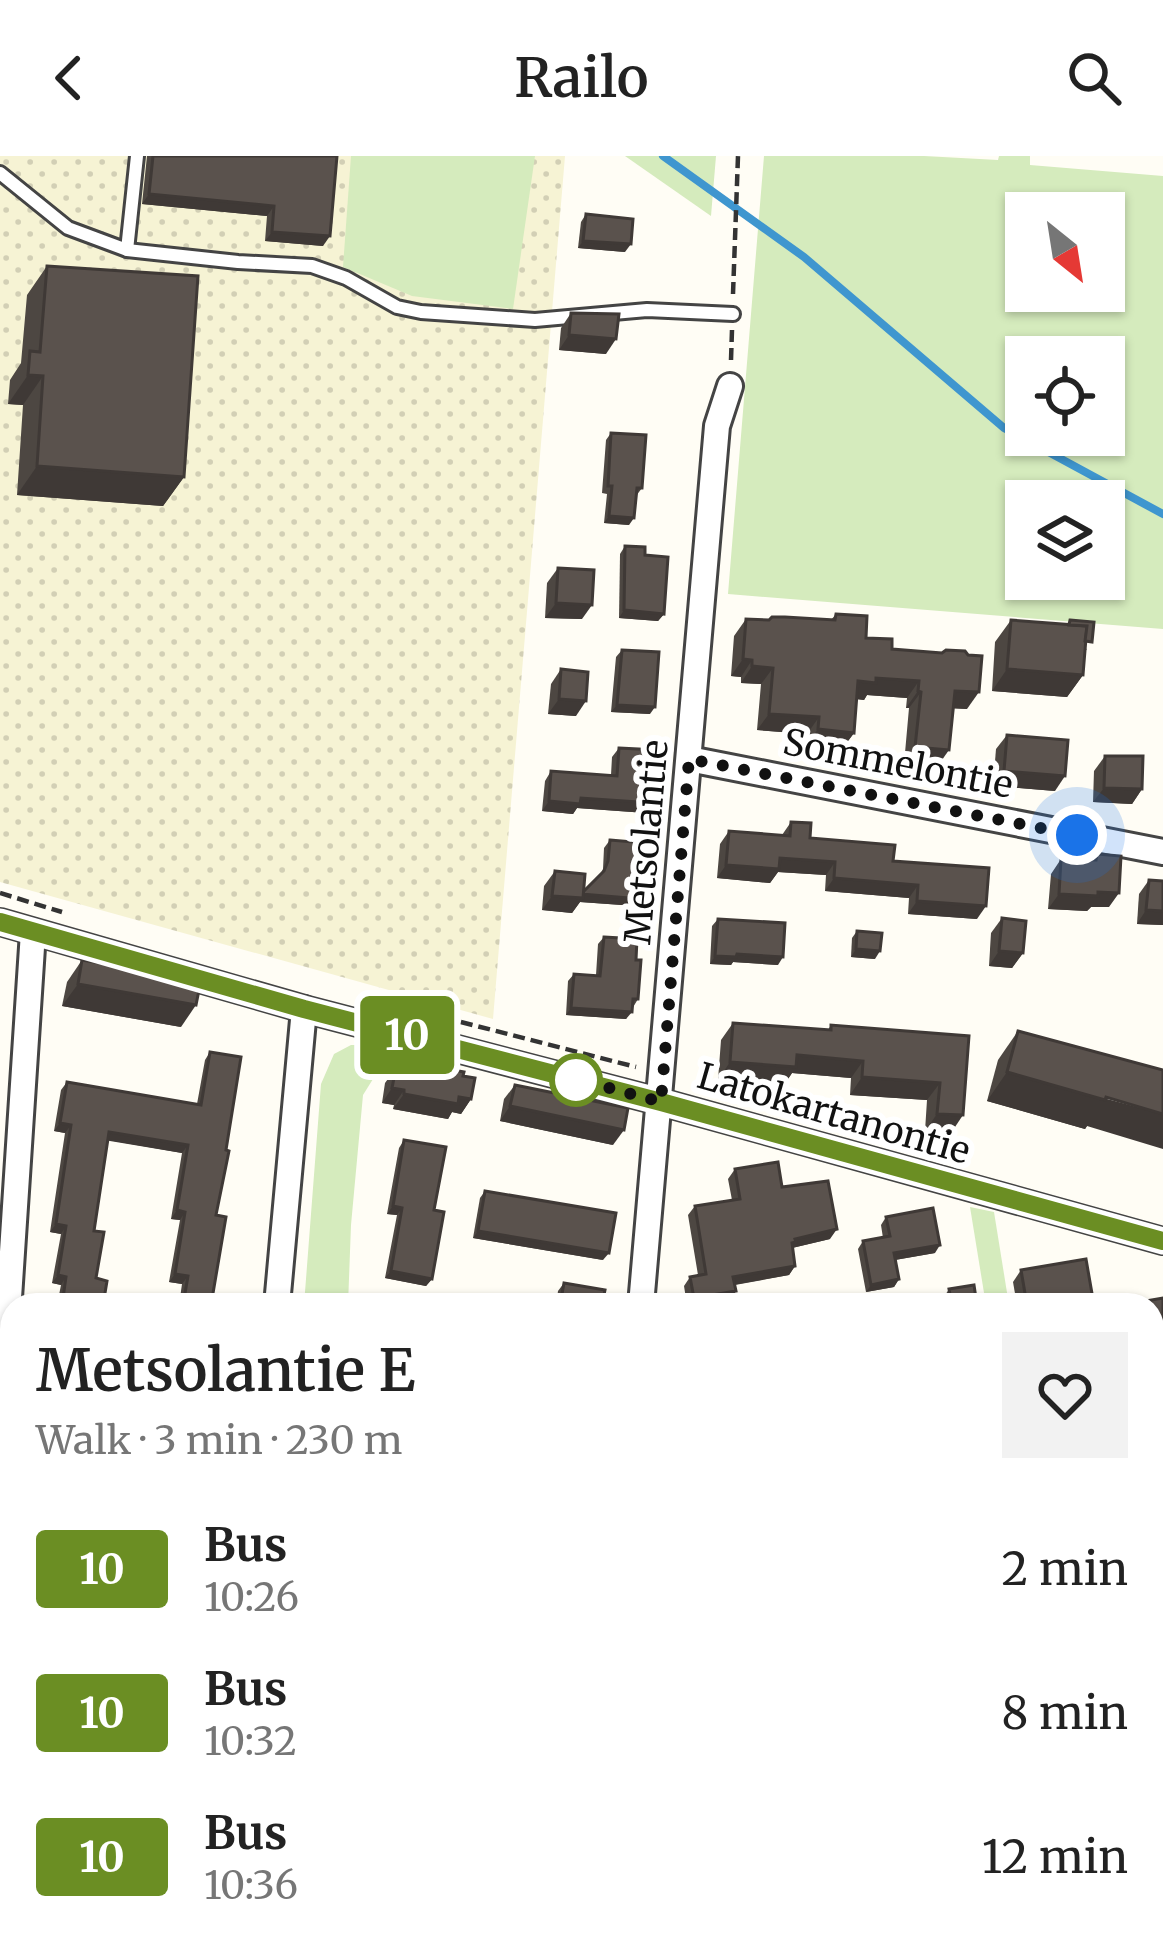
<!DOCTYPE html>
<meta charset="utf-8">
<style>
:root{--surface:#fff;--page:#f2f2f2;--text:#222;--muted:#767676}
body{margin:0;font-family:Merriweather,serif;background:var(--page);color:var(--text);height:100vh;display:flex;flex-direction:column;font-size:45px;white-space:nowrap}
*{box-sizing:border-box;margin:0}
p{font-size:39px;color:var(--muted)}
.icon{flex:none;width:66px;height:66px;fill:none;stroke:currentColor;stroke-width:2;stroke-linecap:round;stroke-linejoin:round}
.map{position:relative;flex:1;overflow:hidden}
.panel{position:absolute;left:0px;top:1137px;width:1164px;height:660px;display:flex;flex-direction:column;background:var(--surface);border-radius:36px 36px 0 0;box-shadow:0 3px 9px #0004}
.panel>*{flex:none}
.badge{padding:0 24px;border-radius:9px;font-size:42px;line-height:78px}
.needle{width:78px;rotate:150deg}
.controls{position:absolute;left:1005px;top:36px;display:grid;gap:24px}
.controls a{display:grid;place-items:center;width:120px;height:120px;border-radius:0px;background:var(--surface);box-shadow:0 3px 9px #0004;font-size:60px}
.you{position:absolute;width:60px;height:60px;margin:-30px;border:9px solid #fff;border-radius:50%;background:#1a73e8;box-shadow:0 0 0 18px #1a73e833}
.map>.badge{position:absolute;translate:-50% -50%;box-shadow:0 0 0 6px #fff}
.round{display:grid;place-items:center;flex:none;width:126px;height:126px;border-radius:0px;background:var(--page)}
.overview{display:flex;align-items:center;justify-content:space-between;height:204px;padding:0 36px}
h1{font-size:57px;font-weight:600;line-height:90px}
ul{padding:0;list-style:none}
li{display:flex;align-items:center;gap:36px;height:144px;padding:0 36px}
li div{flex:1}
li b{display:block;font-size:45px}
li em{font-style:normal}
li .badge{min-width:132px;font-weight:700;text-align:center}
header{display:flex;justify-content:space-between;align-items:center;height:156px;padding:0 36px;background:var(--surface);font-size:54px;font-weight:600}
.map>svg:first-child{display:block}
.farmland{fill:url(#farmland-dots)}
.grass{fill:#d5ebbd;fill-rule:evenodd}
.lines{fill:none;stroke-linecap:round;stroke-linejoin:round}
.stream{stroke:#3f96cf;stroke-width:8}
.service-casing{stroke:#444;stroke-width:18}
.minor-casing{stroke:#444;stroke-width:30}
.path{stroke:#333;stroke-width:4.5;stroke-dasharray:12 6;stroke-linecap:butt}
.service{stroke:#fff;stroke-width:12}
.minor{stroke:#fff;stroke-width:24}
.wall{fill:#4d4742}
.shaded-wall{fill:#3f3936}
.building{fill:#5a524d;stroke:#3f3936;stroke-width:3}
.line-casing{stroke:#fff;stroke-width:27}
.line{stroke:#6b8e23;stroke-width:18}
.walk{stroke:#111;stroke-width:12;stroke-dasharray:0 21.6}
.stop-dot{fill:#fff;stroke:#6b8e23;stroke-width:6}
.labels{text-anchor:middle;stroke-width:12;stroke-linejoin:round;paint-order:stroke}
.street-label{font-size:36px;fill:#111;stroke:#fff}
</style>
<header><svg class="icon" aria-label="back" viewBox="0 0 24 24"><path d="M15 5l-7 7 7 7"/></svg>Railo<svg class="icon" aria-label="search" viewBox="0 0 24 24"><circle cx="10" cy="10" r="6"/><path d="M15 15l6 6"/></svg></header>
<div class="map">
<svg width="1163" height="1797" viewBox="0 0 1163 1797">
<defs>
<pattern id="farmland-dots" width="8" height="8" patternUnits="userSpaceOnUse" patternTransform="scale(3)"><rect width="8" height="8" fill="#f6f3d4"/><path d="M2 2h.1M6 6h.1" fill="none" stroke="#d2cfb5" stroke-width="1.8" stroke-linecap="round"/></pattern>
</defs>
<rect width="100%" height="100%" fill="#fffdf5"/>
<polygon class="farmland" points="0,0 565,0 493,863 0,726"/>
<g class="grass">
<polygon points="351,0 535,0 513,153 412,140 343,111"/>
<polygon points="625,0 716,0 711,60"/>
<path d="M764 0H924L998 4 999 0H1030V9L1163 20V473L728 438ZM1026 57H1104V135H1026ZM1026 201H1104V279H1026ZM1026 345H1104V423H1026Z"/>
<polygon points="351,889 375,889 418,900 383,907 363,939 351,1069 348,1149 304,1149 321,928 334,898"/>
<polygon points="970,1051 994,1056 1009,1149 986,1149"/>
<polygon points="1152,1341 1163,1342 1163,1594 1152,1596"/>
<polygon points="0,1618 12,1626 12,1686 0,1679"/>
<polygon points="89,1785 308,1785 235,1797 156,1797"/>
<polygon points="386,1785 432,1785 434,1797 388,1797"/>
</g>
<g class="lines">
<g class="stream">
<polyline points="663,0 804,101 1004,272 1163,358"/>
<polyline points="0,1664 12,1672"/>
<polyline points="198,1785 208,1797"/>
</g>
<defs>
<g id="service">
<polyline points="0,17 68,72 127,94 238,106 312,110 346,122 397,151 421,156 535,164 647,154 733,158"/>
<polyline points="127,94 137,0"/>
</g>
<g id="minor">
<polyline points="689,603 1163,696"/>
<polyline points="0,766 304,853 661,946 1163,1085"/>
<polyline points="277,1149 304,853"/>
<polyline points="641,1149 717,270 730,230"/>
<polyline points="0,1279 33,776"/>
<polyline points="0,1777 12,1779"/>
<polyline points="37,1785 84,1797"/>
<polyline points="364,1785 366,1797"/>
<polyline points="974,1785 1023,1797"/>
</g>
</defs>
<use href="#service" class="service-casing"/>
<use href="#minor" class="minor-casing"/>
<g class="path">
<polyline points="733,138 738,0"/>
<polyline points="731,204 732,174"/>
<polyline points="0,737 62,756"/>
<polyline points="426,857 636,911"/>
<polyline points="1152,1484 1163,1486"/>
</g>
<use href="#service" class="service"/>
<use href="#minor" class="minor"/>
</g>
<g class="wall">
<polygon points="147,0 337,0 323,90 265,85 267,60 142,48"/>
<polygon points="586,58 625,96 578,92 581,66"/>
<polygon points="47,110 184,321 163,350 17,339 23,249 8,248 10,224 21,207 27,139"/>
<polygon points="571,157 606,198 559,194 561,172"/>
<polygon points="611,277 642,332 636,340 629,369 604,367 607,338 602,337 606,284"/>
<polygon points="625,390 645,399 664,458 658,465 619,462 620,398"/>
<polygon points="558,412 582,463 545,462 547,427"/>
<polygon points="836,458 866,482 892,493 967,553 953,552 937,611 904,608 909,552 906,552 907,542 867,539 864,544 857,543 854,577 842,593 806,590 807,578 757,574 761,528 741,527 741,521 731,520 734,480 746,463 831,464"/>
<polygon points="1011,464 1066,469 1070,464 1087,494 1085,493 1083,519 1067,541 992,535 995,486"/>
<polygon points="622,494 650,558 611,556 616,501"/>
<polygon points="561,513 576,560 548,558 551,528"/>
<polygon points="1007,579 1055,635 993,630 996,593"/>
<polygon points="619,592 653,647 646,657 577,652 573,658 542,655 545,625 551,615 611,619 612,601"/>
<polygon points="1105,600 1142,633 1132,648 1093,646 1094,615"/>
<polygon points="791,666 810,682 893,705 977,763 908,758 909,742 825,735 826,719 778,716 770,727 717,722 720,688 729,675 782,679"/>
<polygon points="610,684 643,723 636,750 580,746 572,757 542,754 544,730 555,715 583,736 600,719 603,713 604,692"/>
<polygon points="1097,698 1109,751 1091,751 1087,755 1048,753 1051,718 1061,703 1093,704"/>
<polygon points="1149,724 1163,725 1163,769 1137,768 1139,738"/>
<polygon points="1002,762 1023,797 1012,812 989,810 991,777"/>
<polygon points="718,763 778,809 733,806 731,809 710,808 712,770"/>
<polygon points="857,775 875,803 851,801 852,782"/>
<polygon points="604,781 636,804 638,843 626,863 566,859 568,825 574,818 596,819 598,788"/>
<polygon points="82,804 181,871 62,850 67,826"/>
<polygon points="733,867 828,874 831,869 969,880 951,977 925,975 927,944 850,939 851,922 792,917 784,929 718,924 721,884"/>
<polygon points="1018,875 1087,970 1085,973 987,945 998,904"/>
<polygon points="210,896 216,1059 211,1149 179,1149 182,1128 169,1126 180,1064 171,1063 182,997 108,984 94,1075 96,1122 103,1149 57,1149 61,1129 52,1127 61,1078 50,1076 65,977 54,975 61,934 67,926 197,948 205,904"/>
<polygon points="409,906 463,920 471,943 461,958 452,956 448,963 393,953 394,949 382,947 385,927 396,912 404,913"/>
<polygon points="515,929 613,989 500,965 504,943"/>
<polygon points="404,984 434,1054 432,1123 426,1130 385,1122 397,1059 387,1058 399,992"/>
<polygon points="735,1013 782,1031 830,1083 792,1092 795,1110 789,1119 735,1129 736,1135 729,1144 703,1149 687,1149 684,1130 690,1121 698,1119 688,1059 695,1050 732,1044 728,1023"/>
<polygon points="485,1035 603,1104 473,1082 480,1042"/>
<polygon points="886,1061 935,1097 895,1104 899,1123 894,1131 866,1136 858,1093 863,1085 883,1082 881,1069"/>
<polygon points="1021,1114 1094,1149 1017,1149 1013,1126"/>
<polygon points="564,1127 602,1149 556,1149 558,1135"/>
<polygon points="949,1133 977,1149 945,1149 944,1141"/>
<polygon points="1161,1257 1163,1257 1162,1322 1153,1268"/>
</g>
<g class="shaded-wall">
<polygon points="149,38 274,50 267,60 142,48"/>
<polygon points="272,76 330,80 323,90 265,85"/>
<polygon points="583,85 631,88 625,96 578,92"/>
<polygon points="569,179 616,183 606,198 559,194"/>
<polygon points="28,219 43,220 23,249 8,248"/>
<polygon points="37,310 184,321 163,350 17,339"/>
<polygon points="609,360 634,362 629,369 604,367"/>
<polygon points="556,447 592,449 582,463 545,462"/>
<polygon points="624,454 664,458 658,465 619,462"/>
<polygon points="743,503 752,504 741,521 731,520"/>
<polygon points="752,510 773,512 761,528 741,527"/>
<polygon points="1007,513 1083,519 1067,541 992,535"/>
<polygon points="876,522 919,525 907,542 867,539 864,544 847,542 858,525"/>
<polygon points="918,535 921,536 909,552 906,552"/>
<polygon points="955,535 979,536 967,553 943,552"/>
<polygon points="559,543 586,545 576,560 548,558"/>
<polygon points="617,549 655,551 650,558 611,556"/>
<polygon points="769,558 819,561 807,578 757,574"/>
<polygon points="818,573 854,577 842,593 806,590"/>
<polygon points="915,591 949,594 937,611 904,608"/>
<polygon points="1004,615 1065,620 1055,635 993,630"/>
<polygon points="1104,632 1142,633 1132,648 1093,646"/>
<polygon points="581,642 653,647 646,657 577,652 573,658 542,655 549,645"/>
<polygon points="780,702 835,706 826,719 778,716 770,727 717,722 726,709"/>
<polygon points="834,722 918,729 909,742 825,735"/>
<polygon points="1098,736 1119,737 1109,751 1091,751 1087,755 1048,753 1059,738"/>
<polygon points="581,738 641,743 636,750 580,746 572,757 542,754 552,740"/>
<polygon points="917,745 986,750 977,763 908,758"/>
<polygon points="1146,754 1163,755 1163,769 1137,768"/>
<polygon points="856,793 880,795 875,803 851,801"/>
<polygon points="999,795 1023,797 1012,812 989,810"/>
<polygon points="737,798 783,801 778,809 733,806 731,809 710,808 715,800"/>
<polygon points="78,828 196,849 181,871 62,850"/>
<polygon points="571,852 632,856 626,863 566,859"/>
<polygon points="797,899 863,905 851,922 792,917 784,929 718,924 730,906"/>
<polygon points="1007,916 1163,958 1163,993 1087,970 1085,973 987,945"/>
<polygon points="862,921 940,927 927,944 850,939"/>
<polygon points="392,932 404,934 394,949 382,947"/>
<polygon points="404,938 459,941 471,943 461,958 452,956 448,963 393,953"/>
<polygon points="510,950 624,974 613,989 500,965"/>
<polygon points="937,958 963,959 951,977 925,975"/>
<polygon points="60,967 71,969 65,977 54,975"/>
<polygon points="109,976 188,989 182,997 104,984"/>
<polygon points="393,1050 402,1052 397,1059 387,1058"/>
<polygon points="177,1054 185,1056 180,1064 171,1063"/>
<polygon points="56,1068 66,1070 61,1078 50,1076"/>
<polygon points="837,1073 830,1083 792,1092 785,1097 795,1083"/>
<polygon points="478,1075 609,1097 603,1104 473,1082"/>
<polygon points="940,1089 935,1097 889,1105 894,1097"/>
<polygon points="795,1110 789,1119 727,1130 733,1121"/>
<polygon points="391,1115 432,1123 426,1130 385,1122"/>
<polygon points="175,1118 188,1120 182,1128 169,1126"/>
<polygon points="58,1119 66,1121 61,1129 52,1127"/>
<polygon points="899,1123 894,1131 866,1136 871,1129"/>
<polygon points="736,1135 729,1144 703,1149 690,1149 694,1142"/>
<polygon points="1163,1185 1163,1194 1152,1196 1152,1187"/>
</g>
<g class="building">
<polygon points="153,0 337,0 330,80 272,76 274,50 149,38"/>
<polygon points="586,58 633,63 631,88 583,85"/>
<polygon points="47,110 198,120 184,321 37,310 43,220 28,219 30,195 40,196"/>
<polygon points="571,157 619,158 616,183 569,179"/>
<polygon points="611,277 646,279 642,332 637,332 634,362 609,360 612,330 608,330"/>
<polygon points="625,390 645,391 645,399 668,401 664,458 624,454"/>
<polygon points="558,412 594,414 592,449 556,447"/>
<polygon points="836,458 867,460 866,482 892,483 892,493 942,497 946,494 965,495 968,499 982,500 979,536 955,535 949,594 915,591 921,536 918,535 919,525 876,522 876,527 858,525 854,577 818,573 819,561 769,558 773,512 752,510 752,504 743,503 746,463 769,464 772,461 785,461 835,464"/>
<polygon points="1011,464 1087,470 1083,519 1007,513"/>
<polygon points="1070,464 1094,466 1092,486 1085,485 1087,470 1069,469"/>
<polygon points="622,494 659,496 655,551 617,549"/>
<polygon points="561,513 588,516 586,545 559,543"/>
<polygon points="1007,579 1068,584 1065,620 1004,615"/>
<polygon points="619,592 657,594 653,647 581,642 580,648 549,645 551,615 617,620"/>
<polygon points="1105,600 1143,600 1142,633 1104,632"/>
<polygon points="791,666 811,667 810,682 895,689 893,705 989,712 986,750 917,745 918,729 834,722 835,706 780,702 779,713 726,709 729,675 790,680"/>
<polygon points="610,684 646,687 645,698 650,703 643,723 641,743 581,738 604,715 608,705"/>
<polygon points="1097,698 1121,700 1119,737 1098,736 1098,740 1059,738 1061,703 1096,704"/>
<polygon points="555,715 585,718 583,742 552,740"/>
<polygon points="1149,724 1163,725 1163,755 1146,754"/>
<polygon points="1002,762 1026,765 1023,797 999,795"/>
<polygon points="718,763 785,767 783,801 737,798 736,801 715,800"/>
<polygon points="857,775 882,777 880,795 856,793"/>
<polygon points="604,781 637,783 636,804 641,804 638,843 633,843 632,856 571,852 574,818 600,820"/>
<polygon points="82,804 201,824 196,849 78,828"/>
<polygon points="733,867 831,874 831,869 969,880 963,959 937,958 940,927 862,921 863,905 797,899 796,911 730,906"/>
<polygon points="1018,875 1163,914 1163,958 1106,941 1105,944 1007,916"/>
<polygon points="210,896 241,901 226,994 229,995 216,1059 226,1061 211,1149 183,1149 188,1120 175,1118 185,1056 177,1054 188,989 109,976 94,1075 104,1076 96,1122 107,1125 103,1149 62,1149 66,1121 58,1119 66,1070 56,1068 71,969 60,967 67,926 201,949"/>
<polygon points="409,906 464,916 463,920 475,922 471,943 459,941 458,948 404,938 404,934 392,932 396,912 408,914"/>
<polygon points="515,929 628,952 624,974 510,950"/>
<polygon points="404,984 446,991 434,1054 444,1056 432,1123 391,1115 402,1052 393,1050"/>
<polygon points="778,1006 782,1031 828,1025 837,1073 795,1083 796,1086 792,1087 795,1110 733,1121 736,1135 694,1142 690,1121 706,1118 695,1050 740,1043 735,1013"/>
<polygon points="485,1035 616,1057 609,1097 478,1075"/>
<polygon points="933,1052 940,1089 894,1097 899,1123 871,1129 863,1085 890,1080 886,1061"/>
<polygon points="1086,1103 1094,1149 1027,1149 1021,1114"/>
<polygon points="564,1127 605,1134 602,1149 560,1149"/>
<polygon points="974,1129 977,1149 952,1149 949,1133"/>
<polygon points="1163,1142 1163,1185 1152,1187 1152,1149 1123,1149"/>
<polygon points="592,1785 612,1785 656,1797 589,1797"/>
<polygon points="803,1785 838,1785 840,1797 793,1797 791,1787"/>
</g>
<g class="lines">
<defs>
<polyline id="line" points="0,766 304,853 661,946 1163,1085"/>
</defs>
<use href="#line" class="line-casing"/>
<use href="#line" class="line"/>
<polyline class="walk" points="576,924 572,922 661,946 689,603 1077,679"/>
</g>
<circle class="stop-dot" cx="576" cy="924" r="24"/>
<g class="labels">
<g class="street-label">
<text transform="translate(898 607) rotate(11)" y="13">Sommelontie</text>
<text transform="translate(646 686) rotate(-85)" y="13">Metsolantie</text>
<text transform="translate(834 957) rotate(16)" y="13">Latokartanontie</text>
</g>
</g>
</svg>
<div class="controls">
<a><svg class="needle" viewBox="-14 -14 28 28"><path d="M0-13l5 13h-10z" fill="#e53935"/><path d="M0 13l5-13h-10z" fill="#767676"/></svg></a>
<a><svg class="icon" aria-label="locate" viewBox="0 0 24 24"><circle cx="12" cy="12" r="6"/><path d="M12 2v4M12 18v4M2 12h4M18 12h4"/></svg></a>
<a><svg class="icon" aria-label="layers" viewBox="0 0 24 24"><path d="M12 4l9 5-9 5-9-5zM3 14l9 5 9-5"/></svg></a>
</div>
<div class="you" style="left:1077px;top:679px"></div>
<b class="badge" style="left:407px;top:879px;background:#6b8e23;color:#fff">10</b>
<section class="panel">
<div class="overview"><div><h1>Metsolantie E</h1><p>Walk · 3 min · 230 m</p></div><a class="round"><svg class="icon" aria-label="heart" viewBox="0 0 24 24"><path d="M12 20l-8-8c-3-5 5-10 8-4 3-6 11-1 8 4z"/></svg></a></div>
<ul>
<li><span class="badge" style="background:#6b8e23;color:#fff">10</span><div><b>Bus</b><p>10:26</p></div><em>2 min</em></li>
<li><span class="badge" style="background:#6b8e23;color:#fff">10</span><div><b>Bus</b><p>10:32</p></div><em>8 min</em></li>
<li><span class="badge" style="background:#6b8e23;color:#fff">10</span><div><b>Bus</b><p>10:36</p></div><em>12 min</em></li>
</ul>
</section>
</div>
